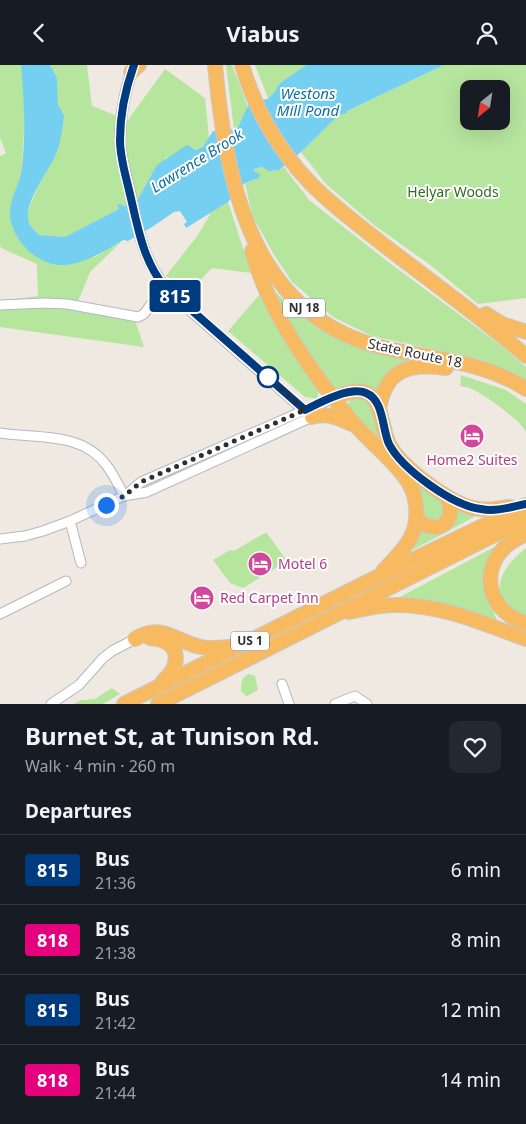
<!DOCTYPE html>
<meta charset="utf-8">
<style>
:root{--surface:#171b24;--page:#242831;--text:#f1f3f6;--muted:#9ea1a6;--line:#363941}
body{margin:0;font-family:"Noto Sans",sans-serif;background:var(--page);color:var(--text);height:100vh;display:flex;flex-direction:column;font-size:19px;white-space:nowrap}
*{box-sizing:border-box;margin:0}
p{font-size:16px;color:var(--muted)}
.icon{flex:none;width:28px;height:28px;fill:none;stroke:currentColor;stroke-width:2;stroke-linecap:round;stroke-linejoin:round}
.map{position:relative;height:639px;overflow:hidden}
.drawer{display:flex;flex-direction:column;background:var(--surface);flex:1}
.drawer>*{flex:none}
.badge{padding:0 10px;border-radius:4px;font-size:18px;line-height:32px}
.needle{width:32px;rotate:210deg}
.controls{position:absolute;left:460px;top:15px;display:grid;gap:10px}
.controls a{display:grid;place-items:center;width:50px;height:50px;border-radius:10px;background:var(--surface);box-shadow:0 5px 20px #0002;font-size:25px}
.you{position:absolute;width:25px;height:25px;margin:-12px;border:4px solid #fff;border-radius:50%;background:#1a73e8;box-shadow:0 0 0 8px #1a73e833}
.map>.badge{position:absolute;translate:-50% -50%;box-shadow:0 0 0 2px #fff}
h2{padding:0 25px;font-size:19px;line-height:45px}
.round{display:grid;place-items:center;flex:none;width:52px;height:52px;border-radius:10px;background:var(--page)}
.headline{display:flex;align-items:center;justify-content:space-between;height:85px;padding:0 25px}
h1{font-size:24px;font-weight:700;line-height:38px}
ul{padding:0;list-style:none}
li{display:flex;align-items:center;gap:15px;height:70px;padding:0 25px;border-top:1px solid var(--line)}
li div{flex:1}
li b{display:block;font-size:19px}
li em{font-style:normal}
li .badge{min-width:55px;font-weight:700;text-align:center}
header{display:flex;justify-content:space-between;align-items:center;height:65px;padding:0 25px;background:var(--surface);font-size:22px;font-weight:700}
.map>svg:first-child{display:block}
.green{fill:#b6e59e;fill-rule:evenodd}
.water{fill:#75cff0}
.lines{fill:none;stroke-linecap:round;stroke-linejoin:round}
.minor-casing{stroke:#b4b7c1;stroke-width:11}
.tertiary-casing{stroke:#b4b7c1;stroke-width:12}
.trunk-casing{stroke:#c9c9c9;stroke-width:16}
.minor{stroke:#fff;stroke-width:9}
.tertiary{stroke:#fff;stroke-width:10}
.trunk{stroke:#f8ba60;stroke-width:14}
.line-casing{stroke:#fff;stroke-width:11}
.line{stroke:#003b80;stroke-width:8}
.walk{stroke:#2e2e2e;stroke-width:5;stroke-dasharray:0 9}
.stop-dot{fill:#fff;stroke:#003b80;stroke-width:2.5}
.labels{text-anchor:middle;stroke-width:4;stroke-linejoin:round;paint-order:stroke}
.shield{fill:#fff;stroke:#6d6d6d;stroke-width:1}
.shield-label{font-size:12px;font-weight:bold;fill:#2e2e2e}
.park-label{font-size:14px;fill:#2c6e1b;stroke:#fff}
.street-label{font-size:14px;fill:#2e2e2e;stroke:#fff}
.hotel-label{font-size:14px;fill:#b23c85;stroke:#fff;text-anchor:start}
.water-label{font-size:15px;font-style:italic;fill:#0d6fa3;stroke:#fff}
</style>
<header><svg class="icon" aria-label="back" viewBox="0 0 24 24"><path d="M15 5l-7 7 7 7"/></svg>Viabus<svg class="icon" aria-label="person" viewBox="0 0 24 24"><circle cx="12" cy="8" r="4"/><path d="M4 21q1-7 8-7t8 7"/></svg></header>
<div class="map">
<svg width="526" height="639" viewBox="0 0 526 639">
<rect width="100%" height="100%" fill="#efe9e1"/>
<g class="green">
<polygon points="0,0 21,0 25,40 22,105 12,140 10,151 20,176 95,192 123,175 90,207 74,246 134,252 144,282 0,262 0,236 38,231 37,199 1,183 0,180 0,91 6,88 0,72"/>
<polygon points="50,0 87,0 92,41 128,55 165,4 205,33 209,73 203,82 196,85 191,82 166,93 137,136 125,141 118,138 119,144 65,172 39,170 29,159 27,151 31,138 40,117 56,89 58,39 57,13"/>
<path d="M226 0H232L248 42C244 51 242 60 234 64Z"/>
<polygon points="255,0 306,0 280,18 273,29 268,33"/>
<path d="M444 0H526V233L478 239 429 199 374 160 326 119 301 87 339 50ZM469 24H501V56H469Z"/>
<path d="M262 102C270 106 276 107 284 102L309 135 391 199 499 279 526 302V316L497 301 479 294 372 271 333 252 292 217 273 188 252 150 245 118 259 113 254 104Z"/>
<polygon points="228,137 251,208 212,203 187,229 166,211 198,170 212,146"/>
<path d="M275 227 318 264 359 283 427 298 376 329 336 327C313 296 287 264 275 227Z"/>
<polygon points="261,228 319,325 317,334 305,332 228,266"/>
<path d="M461 310 506 325 526 339V368C525 358 482 328 472 324 469 322 464 322 460 321Z"/>
<polygon points="361,332 371,336 389,387 352,349 347,341 351,334"/>
<polygon points="409,407 443,434 447,446 438,458 424,454"/>
<polygon points="454,441 473,448 474,452 405,489 419,461 430,467"/>
<polygon points="267,468 287,496 243,523 230,518 213,495 230,485 234,486 263,469"/>
<path d="M500 479C493 489 484 501 483 514 482 521 495 551 499 558L396 534Z"/>
<path d="M526 483V553C485 536 497 505 526 483Z"/>
<path d="M249 609 255 611 258 625 249 630 246 631 241 626C241 619 241 612 249 609Z"/>
<polygon points="112,623 120,629 103,639 74,639 81,635 95,634"/>
</g>
<path class="water" d="M21 0H50L57 13 58 39 64 51C62 63 61 78 56 89 49 106 22 139 29 158 31 162 35 166 39 170L65 172 119 144 117 138 125 141 137 136 157 100 187 80 196 85 203 82 213 66 234 64 238 62 249 39 256 36 267 34 273 29 280 18 306 0H444L347 46V48L339 50 301 87 279 105 269 106 262 102 254 104 255 107 260 109 259 113 245 118 228 137 186 163 184 159 187 157 180 146 174 147 152 162 128 176 123 175C107 185 91 195 72 199 43 206 13 179 10 151 9 134 20 119 22 103 26 68 24 34 21 0Z"/>
<g class="lines">
<defs>
<g id="minor">
<polyline points="0,240 44,238 67,239 138,252 144,249 164,221"/>
<path d="M0 368C37 374 82 366 107 401 114 410 119 421 124 431"/>
<polyline points="126,430 141,417 305,345"/>
<polyline points="70,456 81,498"/>
<polyline points="0,474 25,471 43,466 70,456 124,431 147,427 312,352"/>
<polyline points="0,549 66,516"/>
<polyline points="282,619 289,639"/>
<polyline points="51,639 79,620 103,593 112,586 135,574"/>
<polyline points="335,639 355,631 367,639"/>
</g>
<g id="tertiary">
<path d="M133 2C125 26 120 49 120 74 120 92 126 109 130 127 138 165 144 203 174 231L312 352"/>
<polyline points="305,345 333,333"/>
</g>
<g id="trunk">
<path d="M215 0C226 117 251 252 385 283 433 294 483 296 526 324"/>
<path d="M242 0C257 51 286 98 326 133 345 150 365 165 385 181 432 217 481 252 526 291"/>
<polyline points="131,7 139,0"/>
<path d="M252 186C268 247 315 313 356 361 373 380 408 407 414 430 423 467 406 482 383 506"/>
<polyline points="486,249 502,259 526,267"/>
<path d="M333 333C344 329 359 322 370 330 382 339 382 365 389 379 401 402 448 437 473 443 486 446 498 444 510 442"/>
<path d="M379 345C385 304 409 298 446 303"/>
<path d="M312 352C327 347 338 353 352 359"/>
<path d="M416 453C437 474 460 456 446 431"/>
<path d="M526 469C518 473 509 477 503 484 478 511 492 549 526 558"/>
<path d="M349 547C364 544 379 540 395 540 440 539 484 559 526 574"/>
<path d="M150 573C179 575 184 598 163 616"/>
<path d="M135 574C162 557 176 577 201 582 211 584 220 583 229 582"/>
<polyline points="124,639 365,518 526,440"/>
<polyline points="158,639 526,454"/>
</g>
</defs>
<use href="#minor" class="minor-casing"/>
<use href="#tertiary" class="tertiary-casing"/>
<use href="#trunk" class="trunk-casing"/>
<use href="#minor" class="minor"/>
<use href="#tertiary" class="tertiary"/>
<use href="#trunk" class="trunk"/>
</g>
<g class="lines">
<defs>
<path id="line" d="M134 0C125 25 120 49 120 75 120 92 125 108 129 125 137 158 142 194 164 221L305 345C319 338 350 321 366 328 384 335 382 364 389 379 402 404 453 441 481 444 496 447 511 442 526 439"/>
</defs>
<use href="#line" class="line-casing"/>
<use href="#line" class="line"/>
<polyline class="walk" points="106,440 124,431 141,417 305,345 268,312"/>
</g>
<defs>
<symbol id="hotel-disc" viewBox="-11 -11 22 22"><circle r="9.5" fill="#d1479c" stroke="#fff"/><path d="M-6-4.5h1.5V1H6V5H4.5V3h-9V5H-6ZM-4 0a1.8 1.8 0 1 1 3.6 0ZM.5 0V-2.5h3Q6-2.5 6 0Z" fill="#fff"/></symbol>
</defs>
<g fill-rule="evenodd">
<use href="#hotel-disc" x="458" y="357" width="28" height="28"/>
<use href="#hotel-disc" x="246" y="485" width="28" height="28"/>
<use href="#hotel-disc" x="188" y="519" width="28" height="28"/>
</g>
<circle class="stop-dot" cx="268" cy="312" r="10"/>
<g class="labels">
<g class="shield">
<rect x="283" y="233.5" width="42" height="19" rx="4"/>
<rect x="231" y="566.5" width="38" height="19" rx="4"/>
</g>
<g class="shield-label">
<text x="304" y="247">NJ 18</text>
<text x="250" y="580">US 1</text>
</g>
<g class="park-label">
<text x="453" y="132">Helyar Woods</text>
</g>
<g class="street-label">
<text transform="translate(415 288) rotate(12)" y="5">State Route 18</text>
</g>
<g class="hotel-label">
<text x="472" y="400" text-anchor="middle">Home2 Suites</text>
<text x="278" y="504">Motel 6</text>
<text x="220" y="538">Red Carpet Inn</text>
</g>
<g class="water-label">
<text x="308" y="34">Westons<tspan x="308" dy="17">Mill Pond</tspan></text>
<text transform="translate(197 96) rotate(-32)" y="5">Lawrence Brook</text>
</g>
</g>
</svg>
<div class="controls">
<a><svg class="needle" viewBox="-14 -14 28 28"><path d="M0-13l5 13h-10z" fill="#e53935"/><path d="M0 13l5-13h-10z" fill="#9ea1a6"/></svg></a>
</div>
<div class="you" style="left:106px;top:440px"></div>
<b class="badge" style="left:175px;top:231px;background:#003b80;color:#fff">815</b>
</div>
<section class="drawer">
<div class="headline"><div><h1>Burnet St, at Tunison Rd.</h1><p>Walk · 4 min · 260 m</p></div><a class="round"><svg class="icon" aria-label="heart" viewBox="0 0 24 24"><path d="M12 20l-8-8c-3-5 5-10 8-4 3-6 11-1 8 4z"/></svg></a></div>
<h2>Departures</h2>
<ul>
<li><span class="badge" style="background:#003b80;color:#fff">815</span><div><b>Bus</b><p>21:36</p></div><em>6 min</em></li>
<li><span class="badge" style="background:#e6007e;color:#fff">818</span><div><b>Bus</b><p>21:38</p></div><em>8 min</em></li>
<li><span class="badge" style="background:#003b80;color:#fff">815</span><div><b>Bus</b><p>21:42</p></div><em>12 min</em></li>
<li><span class="badge" style="background:#e6007e;color:#fff">818</span><div><b>Bus</b><p>21:44</p></div><em>14 min</em></li>
</ul>
</section>
